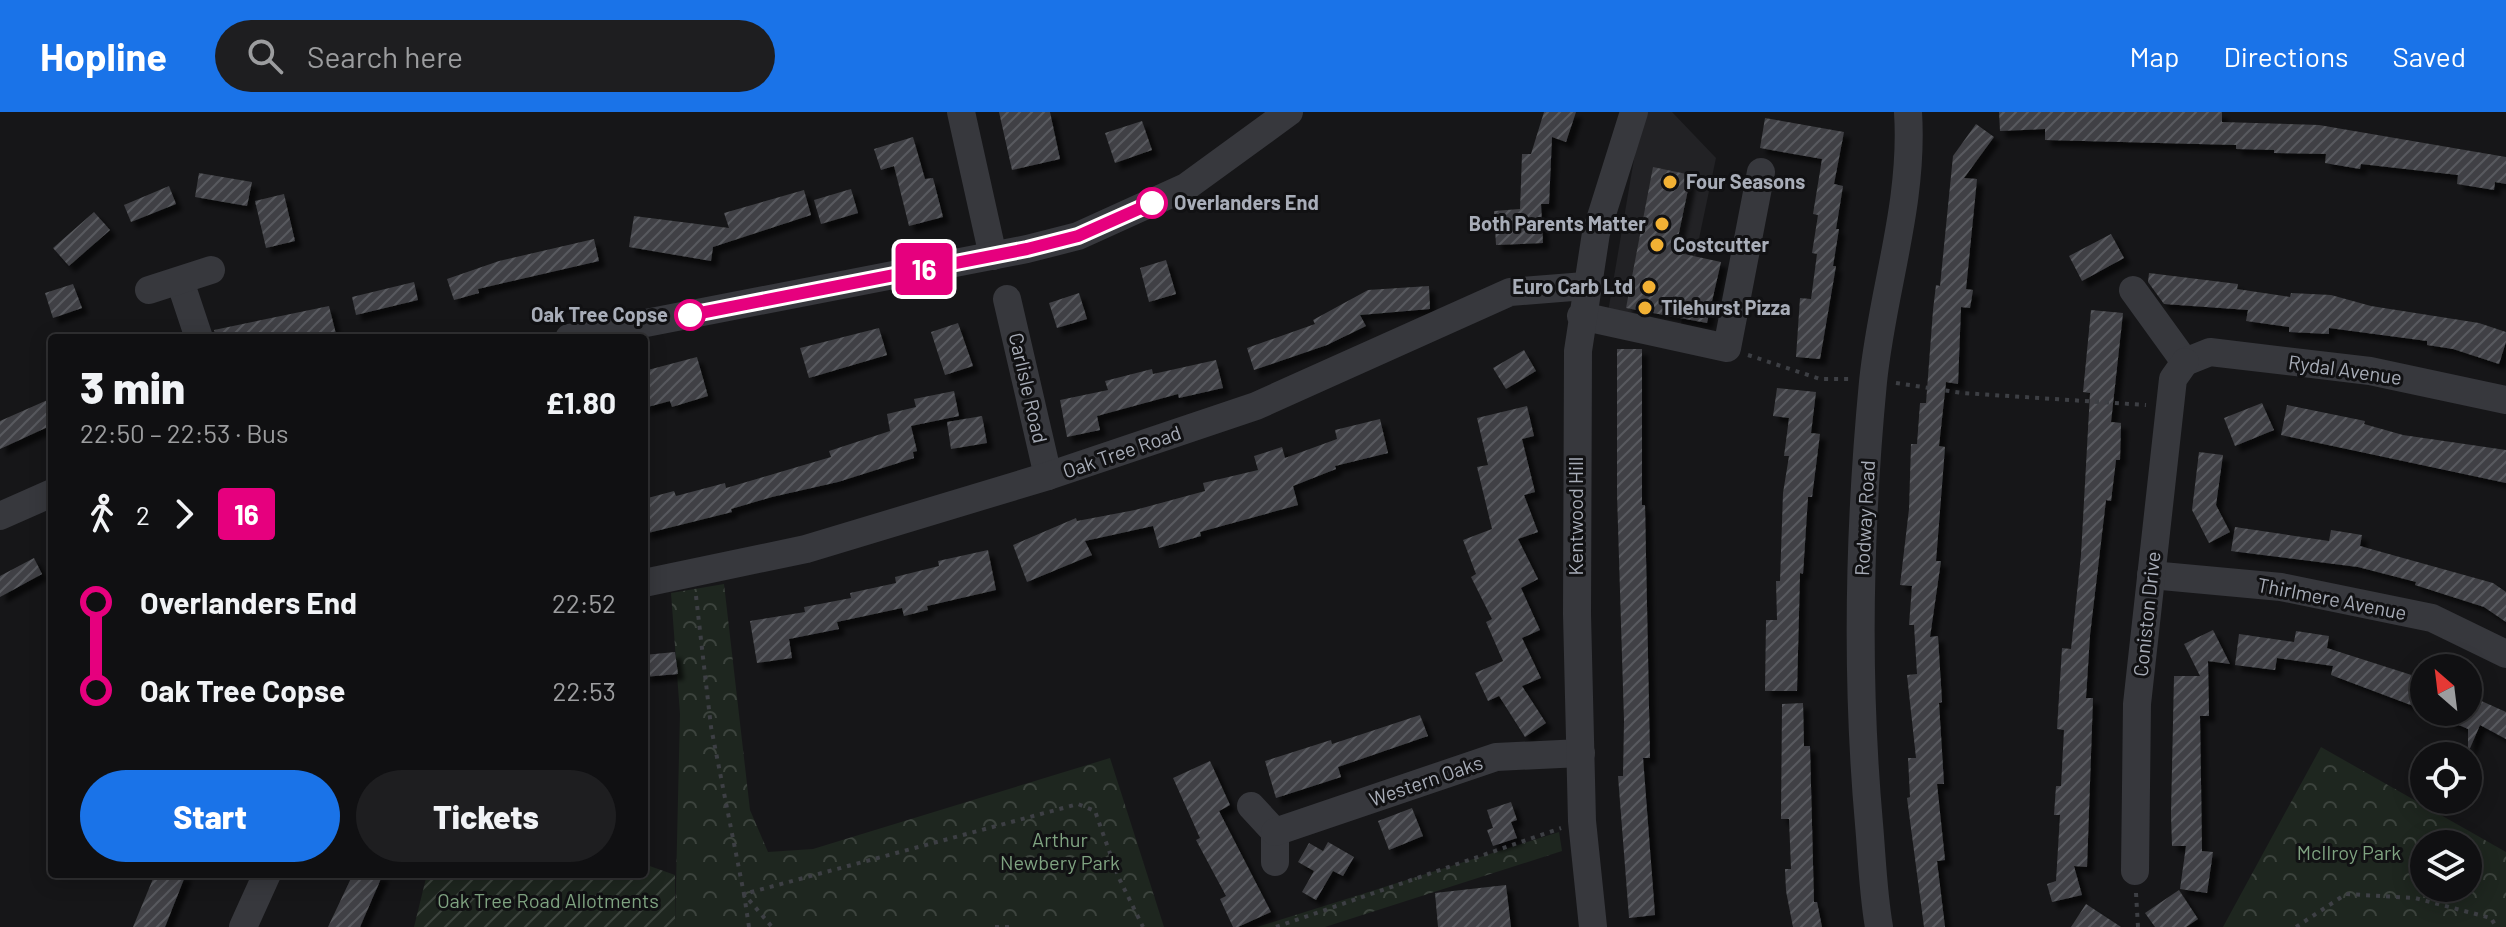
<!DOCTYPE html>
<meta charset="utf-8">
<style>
:root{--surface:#101012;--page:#1e1e20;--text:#f1f3f6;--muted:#9c9d9f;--line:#303032;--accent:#1a73e8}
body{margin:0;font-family:Barlow,sans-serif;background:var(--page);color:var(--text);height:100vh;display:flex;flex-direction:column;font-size:30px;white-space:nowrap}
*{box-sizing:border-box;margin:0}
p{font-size:26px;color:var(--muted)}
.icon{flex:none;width:44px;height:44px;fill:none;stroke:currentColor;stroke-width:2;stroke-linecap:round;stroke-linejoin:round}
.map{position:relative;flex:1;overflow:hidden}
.drawer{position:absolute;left:48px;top:222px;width:600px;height:544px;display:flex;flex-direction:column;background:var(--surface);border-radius:8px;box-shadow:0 4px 20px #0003,0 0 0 2px var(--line)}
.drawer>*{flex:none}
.badge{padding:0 16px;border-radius:6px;font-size:28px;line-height:52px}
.needle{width:52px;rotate:332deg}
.controls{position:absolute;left:2410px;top:542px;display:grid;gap:16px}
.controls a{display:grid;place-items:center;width:72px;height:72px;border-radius:50%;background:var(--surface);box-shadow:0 4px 20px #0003,0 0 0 2px var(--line);font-size:40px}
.map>.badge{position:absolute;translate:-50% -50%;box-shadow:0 0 0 4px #fff}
.legs{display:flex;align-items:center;gap:12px;height:88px;padding:0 32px;font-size:26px}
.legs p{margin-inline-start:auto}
.overview{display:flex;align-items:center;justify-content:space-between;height:136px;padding:0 32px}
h1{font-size:44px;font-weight:800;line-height:60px}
.action{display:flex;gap:16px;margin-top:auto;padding:16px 32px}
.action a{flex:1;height:92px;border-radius:48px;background:var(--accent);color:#fff;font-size:32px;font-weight:800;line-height:92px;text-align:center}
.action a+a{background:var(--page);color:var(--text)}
ul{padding:0 32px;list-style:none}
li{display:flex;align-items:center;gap:28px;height:88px;font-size:30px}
li i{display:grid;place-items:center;width:12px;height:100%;margin:0 10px;background:currentColor}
li i::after{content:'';width:20px;height:20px;margin:-10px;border:6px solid;border-radius:50%;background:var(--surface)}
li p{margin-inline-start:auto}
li:first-child i{background:linear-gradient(#0000 50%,currentColor 0)}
li:last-child i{background:linear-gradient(currentColor 50%,#0000 0)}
header{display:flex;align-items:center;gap:48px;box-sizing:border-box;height:112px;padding:0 40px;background:var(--accent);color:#fff}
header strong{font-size:38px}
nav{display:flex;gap:44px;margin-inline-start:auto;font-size:28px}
.search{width:560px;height:72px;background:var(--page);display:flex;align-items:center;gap:20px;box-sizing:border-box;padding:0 28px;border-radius:44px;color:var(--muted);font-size:30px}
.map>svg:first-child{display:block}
.built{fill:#222225}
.park{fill:url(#park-crowns);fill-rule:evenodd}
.garden{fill:url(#garden-furrows)}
.building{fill:url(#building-hatch);filter:url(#shadow)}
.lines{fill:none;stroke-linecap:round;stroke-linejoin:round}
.path{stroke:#3d3f44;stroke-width:4;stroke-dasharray:4 6;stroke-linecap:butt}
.minor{stroke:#37383d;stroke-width:28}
.line-1-casing{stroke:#fff;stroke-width:18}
.line-1{stroke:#e6007e;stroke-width:12}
.poi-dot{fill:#f2b134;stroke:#111113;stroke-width:3}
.stop-1-dot{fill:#fff;stroke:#e6007e;stroke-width:4}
.labels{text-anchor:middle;stroke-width:6;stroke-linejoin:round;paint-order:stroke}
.poi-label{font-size:20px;font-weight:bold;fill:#a8adb8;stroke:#111113;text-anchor:start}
.stop-label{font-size:20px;font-weight:bold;fill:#a8adb8;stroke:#111113;text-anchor:start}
.street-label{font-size:20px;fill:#a8adb8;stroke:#111113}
.park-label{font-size:20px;fill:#7fa381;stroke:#111113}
</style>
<header>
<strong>Hopline</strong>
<div class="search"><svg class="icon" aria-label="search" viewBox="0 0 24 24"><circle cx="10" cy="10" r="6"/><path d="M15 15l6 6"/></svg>Search here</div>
<nav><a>Map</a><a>Directions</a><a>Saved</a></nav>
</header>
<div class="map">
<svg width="2506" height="815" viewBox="0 0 2506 815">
<defs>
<pattern id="park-crowns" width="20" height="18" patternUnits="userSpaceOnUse" patternTransform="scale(2)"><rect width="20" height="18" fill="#1e261f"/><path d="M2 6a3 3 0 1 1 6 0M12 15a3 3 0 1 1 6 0" fill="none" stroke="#3c433d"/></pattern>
<pattern id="garden-furrows" width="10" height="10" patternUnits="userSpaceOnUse" patternTransform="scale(2)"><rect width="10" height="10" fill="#1e261f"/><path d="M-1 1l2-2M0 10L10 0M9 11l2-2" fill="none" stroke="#3c433d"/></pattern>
<pattern id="building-hatch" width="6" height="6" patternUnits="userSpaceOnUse" patternTransform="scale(2)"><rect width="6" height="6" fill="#404145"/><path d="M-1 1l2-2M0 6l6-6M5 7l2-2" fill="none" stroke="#595a5e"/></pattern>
<filter id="shadow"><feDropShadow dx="6" dy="6" stdDeviation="2" flood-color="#0009"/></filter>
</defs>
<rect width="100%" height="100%" fill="#161618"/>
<polygon class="built" points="1642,0 1672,0 1716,46 1680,217 1608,200"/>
<g class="park">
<polygon points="724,472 750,698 768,740 813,737 1110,646 1164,815 675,815 680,602 671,481"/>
<path d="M2321 635 2506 740V815H2223ZM2424 732H2468V776H2424Z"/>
<polygon points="1559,720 1562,739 1325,815 1257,815"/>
</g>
<polygon class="garden" points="644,752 675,763 675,815 414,815 427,762 644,762"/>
<g class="building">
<polygon points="999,0 1050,0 1060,47 1012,58"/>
<polygon points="1544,0 1576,0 1566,30 1552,25 1549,92 1541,92 1543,131 1496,133 1494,99 1520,97 1522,42 1531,42"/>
<polygon points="1999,0 2222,0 2222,10 2319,13 2506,45 2506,72 2495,70 2494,78 2457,72 2458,63 2361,52 2360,57 2325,51 2326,42 2274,41 2274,38 2236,37 2236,33 2045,28 2045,17 2000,19"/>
<polygon points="1765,6 1844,20 1834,72 1843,74 1836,117 1839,117 1833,154 1836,154 1820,247 1796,245 1800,186 1811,187 1817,142 1812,141 1818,103 1813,102 1822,47 1760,36"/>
<polygon points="1142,9 1152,38 1115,51 1105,21"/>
<polygon points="1976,12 1994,25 1964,66 1977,67 1966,177 1973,178 1970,196 1961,195 1958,272 1946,270 1939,334 1945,335 1936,449 1941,449 1930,525 1938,524 1942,590 1939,591 1944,672 1937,672 1945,748 1937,749 1945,815 1924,815 1907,686 1910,685 1908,646 1916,646 1907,563 1917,562 1914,513 1909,513 1912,474 1900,473 1909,397 1911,332 1917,332 1920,291 1926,291 1933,198 1936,173 1940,174 1953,44"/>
<polygon points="913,25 925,67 933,66 943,105 909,114 894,54 881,58 874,37"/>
<polygon points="1653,55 1691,63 1675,140 1721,150 1707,211 1626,196"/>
<polygon points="199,61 252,70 247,94 195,85"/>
<polygon points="169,74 176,92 131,110 124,93"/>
<polygon points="851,77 858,101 821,112 814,88"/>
<polygon points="804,78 811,103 713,135 711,149 629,135 634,104 729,116 724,101"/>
<polygon points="284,82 295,129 266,136 255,89"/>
<polygon points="94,100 110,118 69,154 53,136"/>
<polygon points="2111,122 2124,146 2082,169 2069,144"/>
<polygon points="594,127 599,149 478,177 479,181 454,188 447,167 499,149"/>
<polygon points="1166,148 1176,182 1149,190 1140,156"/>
<polygon points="2149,161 2238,172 2237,177 2290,185 2291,181 2331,183 2371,194 2479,211 2506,220 2506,230 2499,252 2453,237 2427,233 2427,229 2329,216 2329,222 2289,220 2289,215 2246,209 2248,198 2164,192 2148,170"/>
<polygon points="414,170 418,188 356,203 352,185"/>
<polygon points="73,172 82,196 53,206 45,181"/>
<polygon points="1429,174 1430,197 1360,203 1366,214 1327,233 1254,258 1247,236 1315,212 1313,208 1368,178"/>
<polygon points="1079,181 1087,207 1057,216 1049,191"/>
<polygon points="329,194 337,226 216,226 214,218"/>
<polygon points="2091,198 2123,201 2111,310 2121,311 2120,348 2116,348 2111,389 2106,388 2090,523 2086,586 2093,586 2087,755 2074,754 2082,783 2052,790 2047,772 2056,769 2060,703 2054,703 2056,674 2061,674 2064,618 2057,617 2062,536 2071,537 2081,443 2090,281 2083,280"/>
<polygon points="958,211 973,254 945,263 931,220"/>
<polygon points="879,216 887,243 809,266 800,236"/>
<polygon points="1617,237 1642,237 1642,393 1645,393 1650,646 1643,646 1655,803 1629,806 1618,664 1623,664 1624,609 1617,382"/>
<polygon points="1524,238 1536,259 1506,277 1493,256"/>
<polygon points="697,245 708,284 672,295 670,289 644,296 644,259"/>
<polygon points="1216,248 1223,276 1179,286 1178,282 1097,304 1100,318 1067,325 1060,288 1108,278 1105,269 1152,257 1153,262"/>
<polygon points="1777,276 1816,280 1811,321 1820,322 1812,385 1808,385 1803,462 1800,461 1797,579 1765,579 1766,508 1777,508 1776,469 1780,469 1783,381 1789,344 1784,344 1789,306 1773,304"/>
<polygon points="954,279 959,304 911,314 917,339 913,340 914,346 838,370 772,385 731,397 732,400 644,422 644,387 674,379 676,384 725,371 726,376 831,345 829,339 890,319 887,302 916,295 914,287"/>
<polygon points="52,286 52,313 0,337 0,309"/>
<polygon points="2262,291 2274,318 2235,334 2224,306"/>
<polygon points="2287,293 2365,309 2364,312 2403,323 2506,338 2506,371 2281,323"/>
<polygon points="1527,294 1534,324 1522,327 1535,380 1524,383 1538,420 1518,427 1538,467 1521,476 1540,518 1522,526 1541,566 1522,574 1546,611 1525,625 1499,584 1488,589 1475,561 1503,549 1486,510 1492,507 1471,465 1476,462 1463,428 1492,417 1477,355 1488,353 1477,306"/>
<polygon points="982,304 987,331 951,337 947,310"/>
<polygon points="1380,307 1388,341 1335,354 1336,357 1293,374 1298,393 1200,420 1201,424 1159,436 1153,414 1085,429 1092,443 1027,470 1013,433 1076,406 1077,409 1135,398 1205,379 1203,371 1258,358 1254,344 1282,335 1285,346 1337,327 1335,318"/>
<polygon points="2199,340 2223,343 2216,393 2230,420 2209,431 2192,398"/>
<polygon points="2235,415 2329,429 2331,418 2362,423 2360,434 2493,471 2506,480 2506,510 2484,495 2415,473 2416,470 2358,455 2231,439"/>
<polygon points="988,438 996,478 927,494 928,498 904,504 902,496 837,510 839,517 789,527 792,546 757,551 750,509 805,500 804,495 851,486 850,481 896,471 895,465 939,454 938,449"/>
<polygon points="34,446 42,462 0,485 0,464"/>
<polygon points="2213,518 2230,552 2208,549 2209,604 2200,604 2202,739 2213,740 2207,781 2180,777 2186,734 2172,734 2171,702 2174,564 2200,564 2184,532"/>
<polygon points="2296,519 2329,524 2327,536 2424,567 2424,598 2331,563 2333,554 2277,546 2275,558 2235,553 2239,522 2294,530"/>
<polygon points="675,540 678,562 644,565 644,543"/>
<polygon points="2468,583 2506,600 2506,627 2480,613 2468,641 2468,617 2429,600 2468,600"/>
<polygon points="1803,591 1804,634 1810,634 1814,790 1817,790 1822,815 1793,815 1786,779 1785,757 1791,757 1789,707 1781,707 1782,592"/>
<polygon points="1420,603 1428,624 1338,655 1341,665 1276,686 1265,649 1331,628 1332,632"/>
<polygon points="1210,649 1230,693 1219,699 1271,800 1238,815 1233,815 1220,787 1226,784 1196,728 1200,726 1173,666"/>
<polygon points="1511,690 1517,708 1511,710 1517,726 1493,734 1487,718 1493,716 1487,698"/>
<polygon points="1412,696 1423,724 1389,738 1378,709"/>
<polygon points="1328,730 1354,745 1343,764 1333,759 1316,788 1302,780 1314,759 1298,750 1309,731 1323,739"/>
<polygon points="155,762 186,762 165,815 133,815"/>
<polygon points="353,762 383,762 360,815 328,815"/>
<polygon points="1506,773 1511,815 1438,815 1435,781"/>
<polygon points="2179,778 2198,807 2186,815 2155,815 2145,801"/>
<polygon points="2086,792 2121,815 2071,815"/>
</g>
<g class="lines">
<g class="path">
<polyline points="1748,243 1820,267 1851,267"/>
<polyline points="1896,271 1962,281 2146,293"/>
<polyline points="696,484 711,615 744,782 772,815"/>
<polyline points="2136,781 2138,815"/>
<polyline points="749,815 744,782 1078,692 1095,699 1118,764 1143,815"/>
<polyline points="995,815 1011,815"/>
<polyline points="1276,815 1561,716"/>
<polyline points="2296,815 2346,782 2415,786 2491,806 2496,815"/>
</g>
<g class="minor">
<polyline points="961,0 993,144"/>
<polyline points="180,169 199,226"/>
<polyline points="149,178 211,158"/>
<polyline points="2133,178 2185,250"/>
<polyline points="1007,187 1048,364"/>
<polyline points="1581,204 1727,236 1761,60"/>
<polyline points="569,226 1027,137 1078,124 1186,75 1289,0"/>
<polyline points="2185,250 2210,240 2370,259 2506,288"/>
<polyline points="0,404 52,381"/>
<polyline points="2151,463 2281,475 2432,506 2506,542"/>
<polyline points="644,471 806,437 1048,364 1256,294 1510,180 1585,174"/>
<polyline points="1251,694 1275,720 1275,750"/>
<polyline points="1275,720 1496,645 1581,641"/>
<polyline points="2135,759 2137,592 2173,267 2185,250"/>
<polyline points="243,815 267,762"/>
<polyline points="1593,815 1582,709 1577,502 1578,239 1596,121 1634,0"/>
<path d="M1879 815C1873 781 1872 746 1869 712 1856 566 1859 416 1873 270 1882 179 1914 93 1908 0"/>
</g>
</g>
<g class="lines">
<defs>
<polyline id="line-1" points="690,203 1027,137 1078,124 1152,91"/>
</defs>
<use href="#line-1" class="line-1-casing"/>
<use href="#line-1" class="line-1"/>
</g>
<g class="poi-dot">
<circle cx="1670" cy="70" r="8"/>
<circle cx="1662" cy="112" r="8"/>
<circle cx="1657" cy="133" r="8"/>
<circle cx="1649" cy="175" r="8"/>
<circle cx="1645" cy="196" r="8"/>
</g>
<g class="stop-1-dot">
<circle cx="1152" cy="91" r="14"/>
<circle cx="690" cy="203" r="14"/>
</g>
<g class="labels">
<g class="poi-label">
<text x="1686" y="77">Four Seasons</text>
<text x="1646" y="119" text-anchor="end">Both Parents Matter</text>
<text x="1673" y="140">Costcutter</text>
<text x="1633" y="182" text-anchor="end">Euro Carb Ltd</text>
<text x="1661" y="203">Tilehurst Pizza</text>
</g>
<g class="stop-label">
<text x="1174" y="98">Overlanders End</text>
<text x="668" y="210" text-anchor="end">Oak Tree Copse</text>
</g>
<g class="street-label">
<text transform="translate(2345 258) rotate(8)" y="7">Rydal Avenue</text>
<text transform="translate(1028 276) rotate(77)" y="7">Carlisle Road</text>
<text transform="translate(1122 340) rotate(-19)" y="7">Oak Tree Road</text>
<text transform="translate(1576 404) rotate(-90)" y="7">Kentwood Hill</text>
<text transform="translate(1865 406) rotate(-87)" y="7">Rodway Road</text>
<text transform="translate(2332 487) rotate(11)" y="7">Thirlmere Avenue</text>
<text transform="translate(2147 502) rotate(-84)" y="7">Coniston Drive</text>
<text transform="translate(1426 669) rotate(-19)" y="7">Western Oaks</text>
</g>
<g class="park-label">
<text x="1060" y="735">Arthur<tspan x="1060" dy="23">Newbery Park</tspan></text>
<text x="2349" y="748">McIlroy Park</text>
<text x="548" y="796">Oak Tree Road Allotments</text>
</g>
</g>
</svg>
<div class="controls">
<a><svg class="needle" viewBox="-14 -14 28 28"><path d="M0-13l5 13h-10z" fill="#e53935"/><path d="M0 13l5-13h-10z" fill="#9c9d9f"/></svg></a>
<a><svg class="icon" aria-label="locate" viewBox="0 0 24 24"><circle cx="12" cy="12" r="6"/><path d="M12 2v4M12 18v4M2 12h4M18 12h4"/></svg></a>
<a><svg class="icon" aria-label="layers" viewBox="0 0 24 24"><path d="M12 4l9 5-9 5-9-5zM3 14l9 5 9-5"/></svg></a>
</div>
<b class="badge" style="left:924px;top:157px;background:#e6007e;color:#fff">16</b>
<section class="drawer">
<div class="overview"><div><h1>3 min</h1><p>22:50 – 22:53 · Bus</p></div><b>£1.80</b></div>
<div class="legs"><svg class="icon" aria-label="walk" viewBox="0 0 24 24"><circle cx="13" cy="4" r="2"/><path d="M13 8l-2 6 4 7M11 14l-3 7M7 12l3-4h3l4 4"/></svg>2<svg class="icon" aria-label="forward" viewBox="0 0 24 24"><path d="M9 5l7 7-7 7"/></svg><b class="badge" style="background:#e6007e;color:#fff">16</b></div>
<ul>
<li><i style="color:#e6007e"></i><b>Overlanders End</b><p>22:52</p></li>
<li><i style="color:#e6007e"></i><b>Oak Tree Copse</b><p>22:53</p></li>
</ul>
<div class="action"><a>Start</a><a>Tickets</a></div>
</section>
</div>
